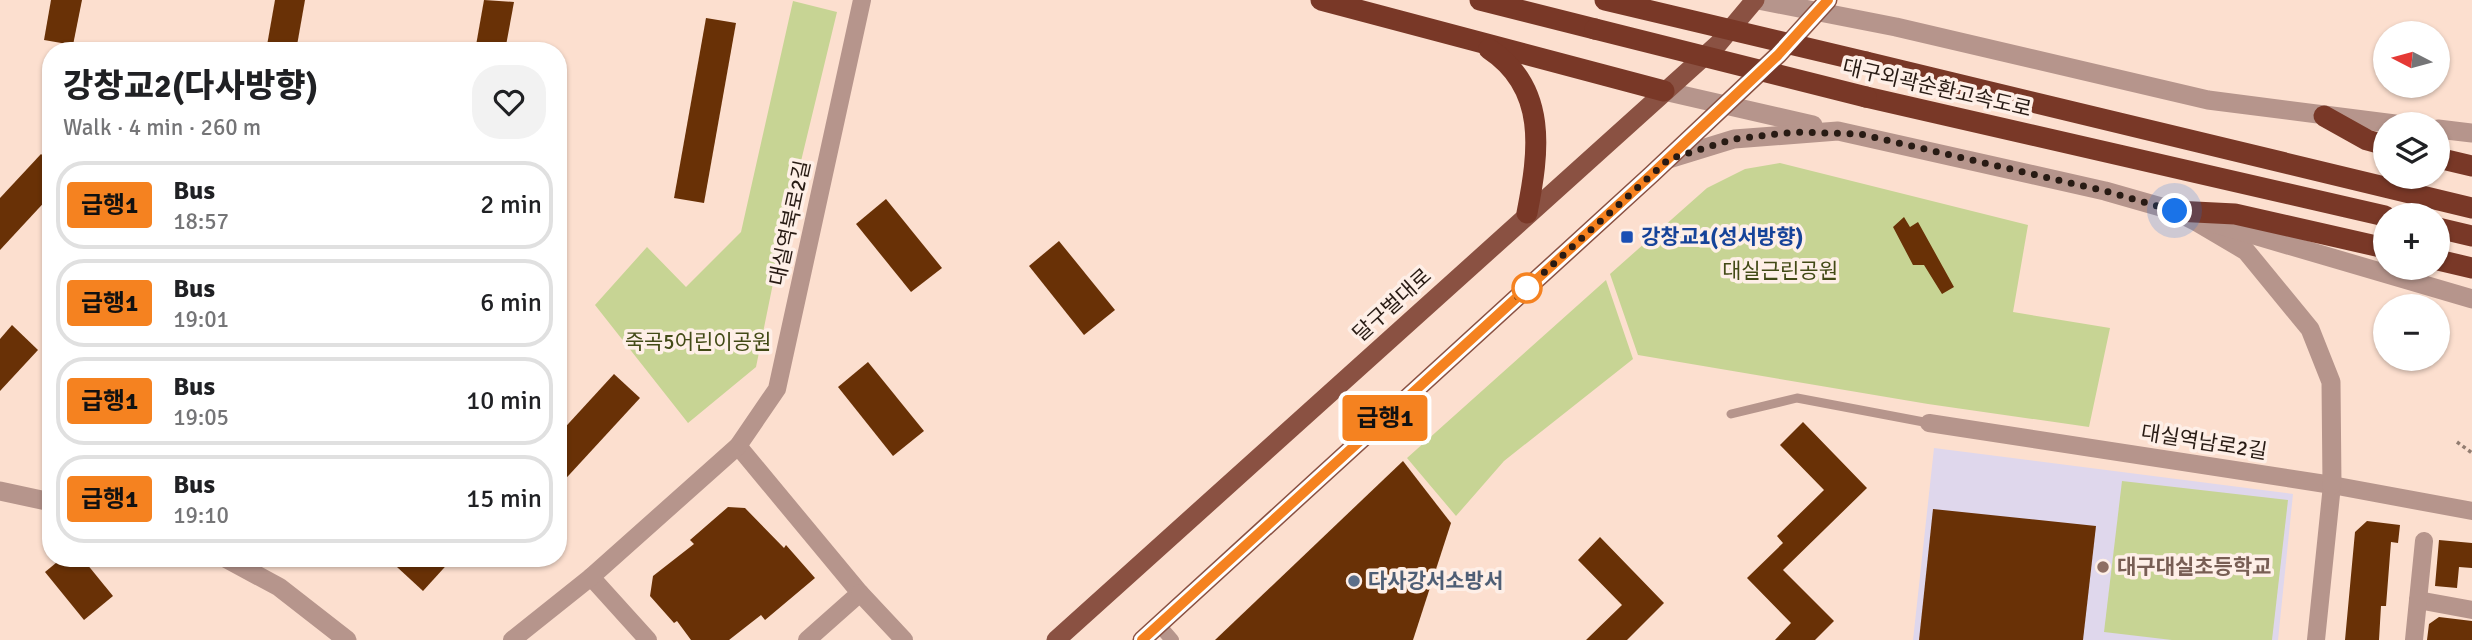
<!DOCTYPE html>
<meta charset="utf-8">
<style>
:root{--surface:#fff;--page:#f2f2f2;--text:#202124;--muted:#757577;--line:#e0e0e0}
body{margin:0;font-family:Signika,"Noto Sans KR",sans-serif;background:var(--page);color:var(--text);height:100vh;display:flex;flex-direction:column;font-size:26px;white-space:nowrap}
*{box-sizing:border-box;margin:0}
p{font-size:23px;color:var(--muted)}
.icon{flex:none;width:38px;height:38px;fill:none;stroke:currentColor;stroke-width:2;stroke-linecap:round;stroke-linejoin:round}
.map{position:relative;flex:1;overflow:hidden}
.sheet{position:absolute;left:42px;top:42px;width:525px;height:525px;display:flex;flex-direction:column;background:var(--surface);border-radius:28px;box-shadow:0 2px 5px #0004}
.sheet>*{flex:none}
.badge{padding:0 14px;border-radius:5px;font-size:24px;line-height:46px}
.needle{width:46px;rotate:276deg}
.controls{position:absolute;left:2373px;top:21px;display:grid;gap:14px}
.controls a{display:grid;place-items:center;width:77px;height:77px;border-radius:50%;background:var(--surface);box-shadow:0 2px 5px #0004;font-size:35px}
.you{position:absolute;width:35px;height:35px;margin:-18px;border:5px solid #fff;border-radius:50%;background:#1a73e8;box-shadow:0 0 0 10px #1a73e833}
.map>.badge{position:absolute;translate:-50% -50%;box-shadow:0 0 0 4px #fff}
.round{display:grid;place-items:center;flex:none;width:74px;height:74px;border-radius:28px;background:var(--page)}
.headline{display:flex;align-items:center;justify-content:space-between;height:119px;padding:0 21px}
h1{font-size:33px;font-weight:800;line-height:52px}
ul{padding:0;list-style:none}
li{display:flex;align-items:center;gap:21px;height:88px;margin:0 14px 10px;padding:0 7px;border:4px solid var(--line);border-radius:28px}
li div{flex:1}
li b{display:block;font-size:26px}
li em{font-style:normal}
li .badge{min-width:77px;font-weight:700;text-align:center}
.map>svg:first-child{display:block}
.education{fill:#dfd7ec}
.green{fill:#c7d494}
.building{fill:#693106}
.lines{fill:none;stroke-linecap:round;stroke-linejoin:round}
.path{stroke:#927d71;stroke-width:3.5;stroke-dasharray:3.5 3.5;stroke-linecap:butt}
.service{stroke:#b6958c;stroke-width:9}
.pedestrian{stroke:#b6958c;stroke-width:14}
.minor{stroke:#b6958c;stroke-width:18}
.tertiary{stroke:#b6958c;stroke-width:19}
.primary{stroke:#8a5142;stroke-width:19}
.motorway{stroke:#793827;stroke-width:21}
.motorway-bridge{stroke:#793827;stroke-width:21}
.line-casing{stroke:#fff;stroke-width:16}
.line{stroke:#f58220;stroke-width:10}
.walk{stroke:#281b14;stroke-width:7;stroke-dasharray:0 12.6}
.transit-dot{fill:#1a4fb4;stroke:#feefe7;stroke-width:2.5}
.stop-dot{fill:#fff;stroke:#f58220;stroke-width:3.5}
.education-dot{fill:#8d6e63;stroke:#feefe7;stroke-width:2.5}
.service-dot{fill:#5c6f8a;stroke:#feefe7;stroke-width:2.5}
.labels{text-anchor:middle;stroke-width:7;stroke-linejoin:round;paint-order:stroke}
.street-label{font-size:21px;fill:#281b14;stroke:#feefe7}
.transit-label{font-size:21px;font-weight:bold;fill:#164399;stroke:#feefe7;text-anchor:start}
.park-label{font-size:21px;fill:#424a16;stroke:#feefe7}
.education-label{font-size:21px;font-weight:bold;fill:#785e54;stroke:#feefe7;text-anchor:start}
.service-label{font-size:21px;font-weight:bold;fill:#4e5e75;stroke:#feefe7;text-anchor:start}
</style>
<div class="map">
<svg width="2472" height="640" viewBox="0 0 2472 640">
<rect width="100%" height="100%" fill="#fcdfcf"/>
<polygon class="education" points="1934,448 2293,494 2278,640 1913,640"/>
<g class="green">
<polygon points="793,1 837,12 781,244 756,367 688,423 595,305 647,247 686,287 741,232"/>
<polygon points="1780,163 2028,225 2013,312 2110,328 2089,427 1928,404 1638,355 1610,274 1707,188 1745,169"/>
<polygon points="1606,280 1633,359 1504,461 1456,516 1407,458"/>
<polygon points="2122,481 2288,500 2272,640 2172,640 2104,632"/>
</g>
<g class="building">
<polygon points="51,0 82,0 73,45 44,40"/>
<polygon points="275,0 305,0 296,51 266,51"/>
<polygon points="484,0 514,2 505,51 475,51"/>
<polygon points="706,18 736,23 704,203 674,198"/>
<polygon points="41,154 51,163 51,195 0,250 0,198"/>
<polygon points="886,199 942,268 911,292 856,224"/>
<polygon points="1904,217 1910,227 1918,222 1954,287 1942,294 1924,265 1913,265 1893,227"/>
<polygon points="1059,241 1115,310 1084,335 1029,266"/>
<polygon points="12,325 38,350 0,391 0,339"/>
<polygon points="868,362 924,431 893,456 838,387"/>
<polygon points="614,374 640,398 558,487 558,435"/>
<polygon points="1803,422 1867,488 1783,570 1834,621 1815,640 1775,640 1791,623 1747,578 1783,543 1777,536 1824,490 1780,445"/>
<polygon points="1403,461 1451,523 1413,640 1215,640"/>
<polygon points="728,507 745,508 784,548 786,545 815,578 765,620 761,615 729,640 691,640 677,621 674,623 650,596 653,576 694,544 690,540"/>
<polygon points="1933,509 2096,526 2083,640 1919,640"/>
<polygon points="2367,521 2400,525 2398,543 2391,542 2386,606 2381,606 2379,640 2345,640 2355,532"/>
<polygon points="1600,537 1664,603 1627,640 1586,640 1622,605 1578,560"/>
<polygon points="2439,540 2472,543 2472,568 2459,567 2457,588 2435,586"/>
<polygon points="62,558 82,558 113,596 84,620 45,572"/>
<polygon points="405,558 453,558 423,591 397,567"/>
<polygon points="2439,617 2472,621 2472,640 2427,640 2429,624"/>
</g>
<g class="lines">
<polyline class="path" points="2457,442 2472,453"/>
<polyline class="service" points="1731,414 1797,398 1929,423"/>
<polyline class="pedestrian" points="1159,625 1172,640"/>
<g class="minor">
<polyline points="1929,423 2332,485 2472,511"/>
<polyline points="738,446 860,593 807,640"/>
<polyline points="591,577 648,640"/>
<polyline points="860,593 904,640"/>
<polyline points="2418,600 2472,610"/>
<polyline points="512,640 591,577 738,446 777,389 862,0"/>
<polyline points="2316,640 2332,485"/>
<polyline points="2414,640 2424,541"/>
</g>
<g class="tertiary">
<polyline points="1758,0 1896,27 2208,100 2395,124"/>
<polyline points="1664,91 1813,125"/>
<polyline points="2438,129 2472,133"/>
<polyline points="1669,159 1734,139 1838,131 2105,191 2175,211 2197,222 2246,251 2310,329 2331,382 2332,485"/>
<polyline points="2213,223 2472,299"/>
<polyline points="0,491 51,502"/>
<polyline points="225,558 279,587 347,640"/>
</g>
<g class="primary">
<polyline points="1056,640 1718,44 1755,0"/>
<polyline points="1142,640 1652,174 1778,55 1828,0"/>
</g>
<g class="motorway">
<polyline points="1321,0 1664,91"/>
<polyline points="1480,0 1595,29"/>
<path d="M1489 49C1548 88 1539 152 1527 213"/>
<polyline points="1866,62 2472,208"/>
<polyline points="1866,97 2385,216"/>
<polyline points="2324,116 2367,140 2385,145"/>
<polyline points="2438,158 2472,166"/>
<polyline points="2175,211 2235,214 2385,248"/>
<polyline points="2438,228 2472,236"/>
<polyline points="2438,260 2472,268"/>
</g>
<g class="motorway-bridge">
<polyline points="1605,0 1866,62"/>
<polyline points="1595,29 1866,97"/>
</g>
</g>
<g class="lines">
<defs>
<polyline id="line" points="1142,640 1652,174 1778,55 1828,0"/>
</defs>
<use href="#line" class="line-casing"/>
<use href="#line" class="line"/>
<polyline class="walk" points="1527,288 1517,297 1669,159 1734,139 1795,132 1860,134 2105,191 2175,211"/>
</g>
<rect class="transit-dot" x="1620" y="230" width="14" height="14" rx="3.5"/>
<circle class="stop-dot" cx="1527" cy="288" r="14"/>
<circle class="education-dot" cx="2103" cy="567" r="7"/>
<circle class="service-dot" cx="1354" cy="581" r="7"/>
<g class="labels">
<g class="street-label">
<text transform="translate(1937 88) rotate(13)" y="7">대구외곽순환고속도로</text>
<text transform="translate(790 223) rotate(-78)" y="7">대실역북로2길</text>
<text transform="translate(1392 305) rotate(-42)" y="7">달구벌대로</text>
<text transform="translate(2204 442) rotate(9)" y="7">대실역남로2길</text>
</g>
<g class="transit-label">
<text x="1641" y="244">강창교1(성서방향)</text>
</g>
<g class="park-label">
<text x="1780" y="278">대실근린공원</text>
<text x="698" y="349">죽곡5어린이공원</text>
</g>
<g class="education-label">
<text x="2117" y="574">대구대실초등학교</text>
</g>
<g class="service-label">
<text x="1368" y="588">다사강서소방서</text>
</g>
</g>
</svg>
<div class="controls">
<a><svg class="needle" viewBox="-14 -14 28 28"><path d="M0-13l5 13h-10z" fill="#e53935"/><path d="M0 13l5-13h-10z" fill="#757577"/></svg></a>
<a><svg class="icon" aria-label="layers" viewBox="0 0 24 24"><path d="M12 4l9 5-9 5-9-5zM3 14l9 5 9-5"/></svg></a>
<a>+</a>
<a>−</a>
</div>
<div class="you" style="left:2175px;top:211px"></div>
<b class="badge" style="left:1385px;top:418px;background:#f58220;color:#111">급행1</b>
<section class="sheet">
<div class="headline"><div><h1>강창교2(다사방향)</h1><p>Walk · 4 min · 260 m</p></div><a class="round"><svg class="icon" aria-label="heart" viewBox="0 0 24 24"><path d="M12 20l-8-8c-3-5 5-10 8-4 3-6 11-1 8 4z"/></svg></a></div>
<ul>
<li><span class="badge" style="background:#f58220;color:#111">급행1</span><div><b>Bus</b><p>18:57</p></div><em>2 min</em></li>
<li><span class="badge" style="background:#f58220;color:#111">급행1</span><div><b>Bus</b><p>19:01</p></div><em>6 min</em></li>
<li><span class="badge" style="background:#f58220;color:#111">급행1</span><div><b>Bus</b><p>19:05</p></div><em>10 min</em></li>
<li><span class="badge" style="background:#f58220;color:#111">급행1</span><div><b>Bus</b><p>19:10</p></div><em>15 min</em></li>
</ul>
</section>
</div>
